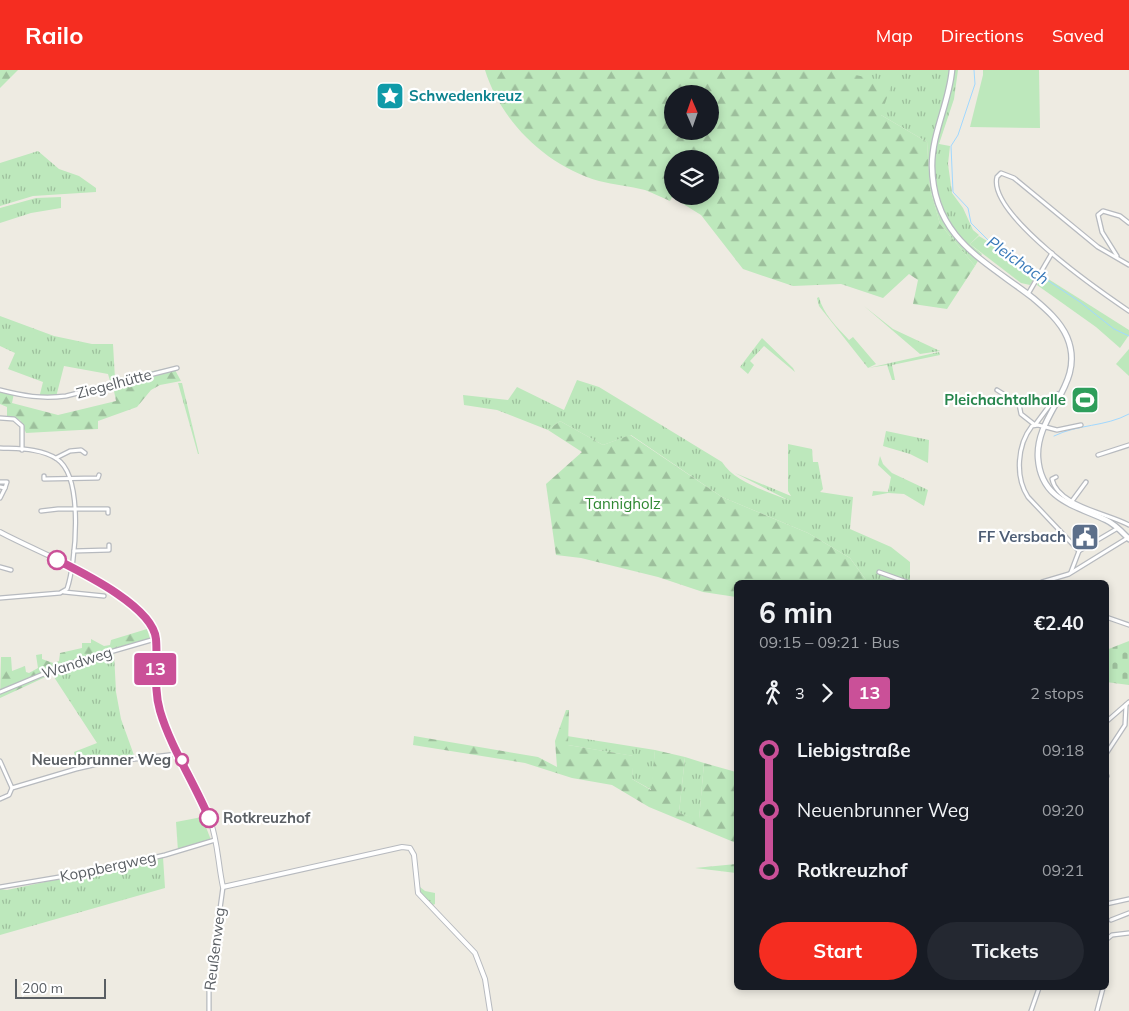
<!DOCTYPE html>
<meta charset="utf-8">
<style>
:root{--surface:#171b24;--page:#242831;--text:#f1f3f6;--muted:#9ea1a6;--accent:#f52d21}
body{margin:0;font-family:Mulish,sans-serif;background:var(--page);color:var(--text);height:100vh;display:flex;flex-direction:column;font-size:19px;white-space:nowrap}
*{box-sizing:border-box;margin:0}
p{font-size:16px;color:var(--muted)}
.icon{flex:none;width:28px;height:28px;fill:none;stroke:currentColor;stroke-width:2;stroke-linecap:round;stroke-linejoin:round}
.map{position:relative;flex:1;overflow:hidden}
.drawer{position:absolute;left:734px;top:510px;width:375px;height:410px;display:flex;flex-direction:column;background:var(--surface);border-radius:8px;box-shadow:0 2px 8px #0003}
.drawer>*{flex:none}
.badge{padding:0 10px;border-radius:4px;font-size:18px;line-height:32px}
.needle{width:32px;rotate:358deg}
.fabs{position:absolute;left:664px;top:15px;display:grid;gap:10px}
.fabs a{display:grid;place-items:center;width:55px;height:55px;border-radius:50%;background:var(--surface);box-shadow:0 2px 8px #0003;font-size:25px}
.scale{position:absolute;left:15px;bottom:12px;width:91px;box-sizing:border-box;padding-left:5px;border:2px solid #5a5f64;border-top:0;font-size:14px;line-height:18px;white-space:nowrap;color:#5a5f64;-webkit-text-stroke:4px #fff;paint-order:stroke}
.map>.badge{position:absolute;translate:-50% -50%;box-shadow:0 0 0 2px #fff}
.legs{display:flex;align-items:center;gap:8px;height:55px;padding:0 25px;font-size:16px}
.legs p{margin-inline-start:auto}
.head{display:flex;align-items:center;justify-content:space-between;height:85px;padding:0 25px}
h1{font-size:28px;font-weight:700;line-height:38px}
.primary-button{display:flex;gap:10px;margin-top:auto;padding:10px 25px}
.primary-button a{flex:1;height:58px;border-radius:30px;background:var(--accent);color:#fff;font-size:20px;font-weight:700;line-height:58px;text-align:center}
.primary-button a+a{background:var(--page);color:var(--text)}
ul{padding:0 25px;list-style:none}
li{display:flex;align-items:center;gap:18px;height:60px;font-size:19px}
li i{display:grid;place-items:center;width:8px;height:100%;margin:0 6px;background:currentColor}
li i::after{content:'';width:12px;height:12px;margin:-6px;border:4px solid;border-radius:50%;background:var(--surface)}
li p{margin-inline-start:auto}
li:first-child i{background:linear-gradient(#0000 50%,currentColor 0)}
li:last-child i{background:linear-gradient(currentColor 50%,#0000 0)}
header{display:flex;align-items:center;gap:30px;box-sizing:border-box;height:70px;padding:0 25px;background:var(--accent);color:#fff}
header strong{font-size:24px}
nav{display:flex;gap:28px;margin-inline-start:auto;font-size:18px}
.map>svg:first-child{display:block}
.grass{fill:url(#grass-tufts)}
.forest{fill:url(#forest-firs);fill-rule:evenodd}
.cemetery{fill:url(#cemetery-stones)}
.garden{fill:#bde8bc}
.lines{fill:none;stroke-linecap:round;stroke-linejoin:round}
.stream{stroke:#a1d8ff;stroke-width:1}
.minor-casing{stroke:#b7babf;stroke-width:5.5}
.tertiary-casing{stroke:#b7babf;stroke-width:6}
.secondary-casing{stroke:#b5b9bf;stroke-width:7}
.minor{stroke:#fff;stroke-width:3}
.tertiary{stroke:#fff;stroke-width:4}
.secondary{stroke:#fff;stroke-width:4.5}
.line-1-casing{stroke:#fff;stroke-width:11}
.line-1{stroke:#ca5098;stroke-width:8}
.stop-1-dot{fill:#fff;stroke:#ca5098;stroke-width:2.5}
.labels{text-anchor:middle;stroke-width:4.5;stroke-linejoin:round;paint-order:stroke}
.culture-label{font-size:15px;font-weight:bold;fill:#0d838f;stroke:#fff;text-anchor:start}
.street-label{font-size:15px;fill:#5a5f64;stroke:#fff}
.leisure-label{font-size:15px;font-weight:bold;fill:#27864d;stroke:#fff;text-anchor:end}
.park-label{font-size:15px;fill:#2e8731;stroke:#fff}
.service-label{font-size:15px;font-weight:bold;fill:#4e5e75;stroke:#fff;text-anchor:end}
.stop-label{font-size:15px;font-weight:bold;fill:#5a5f64;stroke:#fff;text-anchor:end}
.water-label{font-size:16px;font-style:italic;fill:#3778b8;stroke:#fff}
</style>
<header>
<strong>Railo</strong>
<nav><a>Map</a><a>Directions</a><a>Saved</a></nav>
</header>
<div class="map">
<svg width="1129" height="941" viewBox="0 0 1129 941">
<defs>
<pattern id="grass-tufts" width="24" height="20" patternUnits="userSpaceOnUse" patternTransform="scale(1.25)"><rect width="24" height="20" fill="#bde8bc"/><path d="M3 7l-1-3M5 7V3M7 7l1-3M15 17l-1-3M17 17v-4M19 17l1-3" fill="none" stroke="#9dbf9c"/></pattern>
<pattern id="forest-firs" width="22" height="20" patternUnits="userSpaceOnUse" patternTransform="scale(1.25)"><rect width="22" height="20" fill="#bde8bc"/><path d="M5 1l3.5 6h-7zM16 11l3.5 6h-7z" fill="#9dbf9c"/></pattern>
<pattern id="cemetery-stones" width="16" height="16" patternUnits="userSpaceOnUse" patternTransform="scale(1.25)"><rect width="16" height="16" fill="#bde8bc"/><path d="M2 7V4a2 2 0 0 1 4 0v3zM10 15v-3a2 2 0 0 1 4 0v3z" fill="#9dbf9c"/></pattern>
</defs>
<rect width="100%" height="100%" fill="#eeebe2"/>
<g class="grass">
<polygon points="832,0 958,0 954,29 939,74 950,76 948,94 952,123 963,138 973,160 979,165 970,174 982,184 975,196 940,154 930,119 927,72 881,45 837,2"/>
<polygon points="38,81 59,99 79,106 96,118 96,122 33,126 0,136 0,93"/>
<polygon points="61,127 61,138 31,143 0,153 0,138 36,128"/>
<path d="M819 227C823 244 837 257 849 270L853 267 876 294 868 298 819 236 817 228Z"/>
<polygon points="864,236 893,259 940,281 920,284"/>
<polygon points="0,246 54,266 92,274 113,274 115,309 177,296 111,314 108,304 64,296 56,327 39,328 43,312 8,299 15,283 0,276"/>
<polygon points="762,268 793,298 795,302 764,276 750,291 754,295 748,304 740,297"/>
<polygon points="939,282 940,285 892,295 895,310 892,310 887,295 868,298"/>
<path d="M577 310 599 317 722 392C735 413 768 421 790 431L735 403 791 426 788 421V374L812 379 813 392H818L823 419 820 422 853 427 850 459 891 477 910 492V512H875L866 510 850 488 808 463 722 427 631 365 603 375 560 351 548 360 497 340 464 335 463 325 508 330 517 317 564 340Z"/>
<polygon points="178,313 182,313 199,384 198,384"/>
<polygon points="886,361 929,370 928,393 910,384 883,376"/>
<polygon points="880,386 883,394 892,403 928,420 924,436 904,424 888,423 872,426 873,421 888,422 891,407 878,395"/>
<polygon points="114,583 116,622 121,649 135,688 78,698 74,682 97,673 52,604"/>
<polygon points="567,666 655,680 652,720 632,709 633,686 568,675"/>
<polygon points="685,687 704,693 699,750 679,743"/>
<polygon points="416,783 420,817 425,821 435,823 435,834 431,836 419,823"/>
<polygon points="163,787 165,818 0,865 0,819 7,820"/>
</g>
<g class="forest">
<polygon points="0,0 18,0 0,18"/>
<path d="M485 0H833L892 13 881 45 927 72 930 119 940 154 975 196 947 239 913 234 918 210 909 204 883 228 841 214 793 216 743 199 701 145 672 127 670 131C661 127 653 123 645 120 630 116 614 115 599 111 547 96 501 52 485 0ZM672 24H710V61H672ZM672 89H710V126H672Z"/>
<polygon points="175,300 181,311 160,315 151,320 137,337 98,351 98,359 26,363 20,350 7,346 7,337 0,334 0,321 14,323 12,333 58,345 116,331 113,316"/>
<polygon points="560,351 603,375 630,365 722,427 808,463 850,488 866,510 875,512 736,512 736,527 703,522 658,507 581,488 556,485 546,414 582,382 548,360"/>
<polygon points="147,559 150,569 100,584 99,587 52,604 0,628 1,587 11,587 12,601 25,596 26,602 29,603 38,598 36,585 42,584 42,589 53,593 59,591 60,583 82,578 82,573 91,573 91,569 104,576 110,575 111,570"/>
<polygon points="566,640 569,640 568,675 634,686 632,709 651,720 655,680 685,687 679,743 699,749 704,693 736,702 736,773 649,737 612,715 572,708 525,693 413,675 414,666 538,687 557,697 555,671"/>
<polygon points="736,794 736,803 695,798"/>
</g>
<polygon class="cemetery" points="1129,571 1129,615 1106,612 1106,580"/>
<g class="garden">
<polygon points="983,0 1039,0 1040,58 970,57 983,5"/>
<polygon points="979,166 1038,203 1030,215 1021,213 970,174"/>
<polygon points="1042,205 1129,260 1129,265 1120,278 1096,257 1037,215"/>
<polygon points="1129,279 1129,306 1116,294"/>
<polygon points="202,747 211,770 178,781 176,752"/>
</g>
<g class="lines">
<g class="stream">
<polyline points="974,0 975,14 958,65 951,76 953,122 968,138 971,153 995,177 1001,178 1038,204"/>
<polyline points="1041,206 1080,232 1114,259 1129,266"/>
<path d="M1054 366C1078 354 1105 357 1129 344"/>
</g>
<defs>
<g id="minor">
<polyline points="1117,186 1102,162 1098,145 1103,141 1120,146 1129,153"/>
<path d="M1129 195 1098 177 1014 108 1001 103 997 107C987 144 1101 222 1129 241"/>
<polyline points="1028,224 1052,183"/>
<path d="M0 320C23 326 42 329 66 326L177 298"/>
<polyline points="997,320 1019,334 1021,344 1035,355 1058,324"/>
<polyline points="0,348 14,349 22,356 22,380"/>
<path d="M0 378C18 379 41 378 57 389 84 407 76 492 67 519L60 523 0 528"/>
<polyline points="1098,385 1129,375"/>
<polyline points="56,388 70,381 81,380 85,383"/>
<polyline points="44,406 44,409 98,408 99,405"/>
<path d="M1056 407 1052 409C1058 436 1107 443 1129 455"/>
<polyline points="0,412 7,412 5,418 0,417"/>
<polyline points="0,428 5,418"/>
<polyline points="1072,431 1086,412"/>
<polyline points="41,441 58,439 108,439 108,443"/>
<polyline points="74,481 109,480 109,475"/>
<path d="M1079 481 1028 427C1015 407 1017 375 1032 356L1038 355 1057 360 1081 355"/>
<polyline points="0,497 11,500"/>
<polyline points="879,502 907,512"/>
<polyline points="1071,502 1079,481 1118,458"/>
<polyline points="1042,512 1069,504 1129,467"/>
<polyline points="64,522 104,526"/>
<polyline points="1106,547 1129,555"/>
<polyline points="0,622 65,595 155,569"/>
<polyline points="1106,652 1129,632"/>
<polyline points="1106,684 1125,655 1126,635"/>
<polyline points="0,691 12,718"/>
<polyline points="1106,704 1107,706"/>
<polyline points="0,729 9,725 12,718 76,699 102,693 177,684"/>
<polyline points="0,817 95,801 165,785 215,770"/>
<polyline points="1106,834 1129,829"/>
<polyline points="1111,850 1129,843"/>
<polyline points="1106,870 1112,865 1129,863"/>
<polyline points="209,941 209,919 223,817"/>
<polyline points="1031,941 1039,918"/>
<polyline points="1097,941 1103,918"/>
</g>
<path id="tertiary" d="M0 462C51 489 113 508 150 555 160 568 154 616 159 636 167 673 195 714 210 750 218 771 218 795 223 817L402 777 410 778 414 785 418 823 475 883 485 909 490 941"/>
<path id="secondary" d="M952 0C949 33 932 63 932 96 933 168 984 190 1033 228 1046 239 1060 251 1067 267 1087 314 1035 343 1038 388 1041 430 1074 435 1106 450 1115 454 1122 462 1129 469"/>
</defs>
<use href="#minor" class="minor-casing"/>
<use href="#tertiary" class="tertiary-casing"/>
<use href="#secondary" class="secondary-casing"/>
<use href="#minor" class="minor"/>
<use href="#tertiary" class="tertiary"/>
<use href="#secondary" class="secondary"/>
</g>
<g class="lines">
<defs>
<path id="line-1" d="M57 490C83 503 153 537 156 569 158 593 153 617 160 641 171 678 194 712 209 748"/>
</defs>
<use href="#line-1" class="line-1-casing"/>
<use href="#line-1" class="line-1"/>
</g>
<defs>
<symbol id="sight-square" viewBox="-11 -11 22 22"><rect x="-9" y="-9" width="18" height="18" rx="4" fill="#0f9aa8" stroke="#fff"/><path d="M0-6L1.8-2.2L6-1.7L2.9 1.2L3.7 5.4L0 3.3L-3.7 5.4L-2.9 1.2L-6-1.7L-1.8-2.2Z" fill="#fff"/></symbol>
<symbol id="stadium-square" viewBox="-11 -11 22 22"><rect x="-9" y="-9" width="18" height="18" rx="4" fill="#2e9e5b" stroke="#fff"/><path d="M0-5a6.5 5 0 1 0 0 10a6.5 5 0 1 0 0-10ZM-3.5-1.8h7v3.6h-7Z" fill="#fff"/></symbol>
<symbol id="civic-square" viewBox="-11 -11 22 22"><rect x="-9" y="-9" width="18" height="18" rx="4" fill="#5c6f8a" stroke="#fff"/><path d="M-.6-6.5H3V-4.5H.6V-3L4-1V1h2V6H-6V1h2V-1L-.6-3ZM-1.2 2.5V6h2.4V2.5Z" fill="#fff"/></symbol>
</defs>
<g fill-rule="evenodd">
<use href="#sight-square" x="374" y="10" width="32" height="32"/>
<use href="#stadium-square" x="1069" y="314" width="32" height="32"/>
<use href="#civic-square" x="1069" y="451" width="32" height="32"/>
</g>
<g class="stop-1-dot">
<circle cx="57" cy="490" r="9"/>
<circle cx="182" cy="690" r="6"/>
<circle cx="209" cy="748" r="9"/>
</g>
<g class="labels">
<g class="culture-label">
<text x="409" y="31">Schwedenkreuz</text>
</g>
<g class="street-label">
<text transform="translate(114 314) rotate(-15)" y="5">Ziegelhütte</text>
<text transform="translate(77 593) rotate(-18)" y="5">Wandweg</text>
<text transform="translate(108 797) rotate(-12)" y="5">Koppbergweg</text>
<text transform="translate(215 879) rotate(-83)" y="5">Reußenweg</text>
</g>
<g class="leisure-label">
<text x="1066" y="335">Pleichachtalhalle</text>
</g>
<g class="park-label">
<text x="623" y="439">Tannigholz</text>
</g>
<g class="service-label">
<text x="1066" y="472">FF Versbach</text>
</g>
<g class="stop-label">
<text x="171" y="695">Neuenbrunner Weg</text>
<text x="223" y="753" text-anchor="start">Rotkreuzhof</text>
</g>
<g class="water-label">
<text transform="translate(1018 190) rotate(35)" y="6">Pleichach</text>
</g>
</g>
</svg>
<div class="fabs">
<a><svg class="needle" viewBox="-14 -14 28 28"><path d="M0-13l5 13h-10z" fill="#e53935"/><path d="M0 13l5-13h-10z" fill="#9ea1a6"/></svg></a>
<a><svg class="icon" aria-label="layers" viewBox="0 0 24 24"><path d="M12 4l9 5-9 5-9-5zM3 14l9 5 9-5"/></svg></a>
</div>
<div class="scale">200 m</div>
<b class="badge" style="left:155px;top:599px;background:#ca5098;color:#fff">13</b>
<section class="drawer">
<div class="head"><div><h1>6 min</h1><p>09:15 – 09:21 · Bus</p></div><b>€2.40</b></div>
<div class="legs"><svg class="icon" aria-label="walk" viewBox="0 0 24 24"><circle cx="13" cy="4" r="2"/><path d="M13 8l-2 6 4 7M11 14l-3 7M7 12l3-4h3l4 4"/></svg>3<svg class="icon" aria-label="forward" viewBox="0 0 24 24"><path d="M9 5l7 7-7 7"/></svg><b class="badge" style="background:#ca5098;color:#fff">13</b><p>2 stops</p></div>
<ul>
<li><i style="color:#ca5098"></i><b>Liebigstraße</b><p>09:18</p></li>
<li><i style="color:#ca5098"></i><span>Neuenbrunner Weg</span><p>09:20</p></li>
<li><i style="color:#ca5098"></i><b>Rotkreuzhof</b><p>09:21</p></li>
</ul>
<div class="primary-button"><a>Start</a><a>Tickets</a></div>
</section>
</div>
